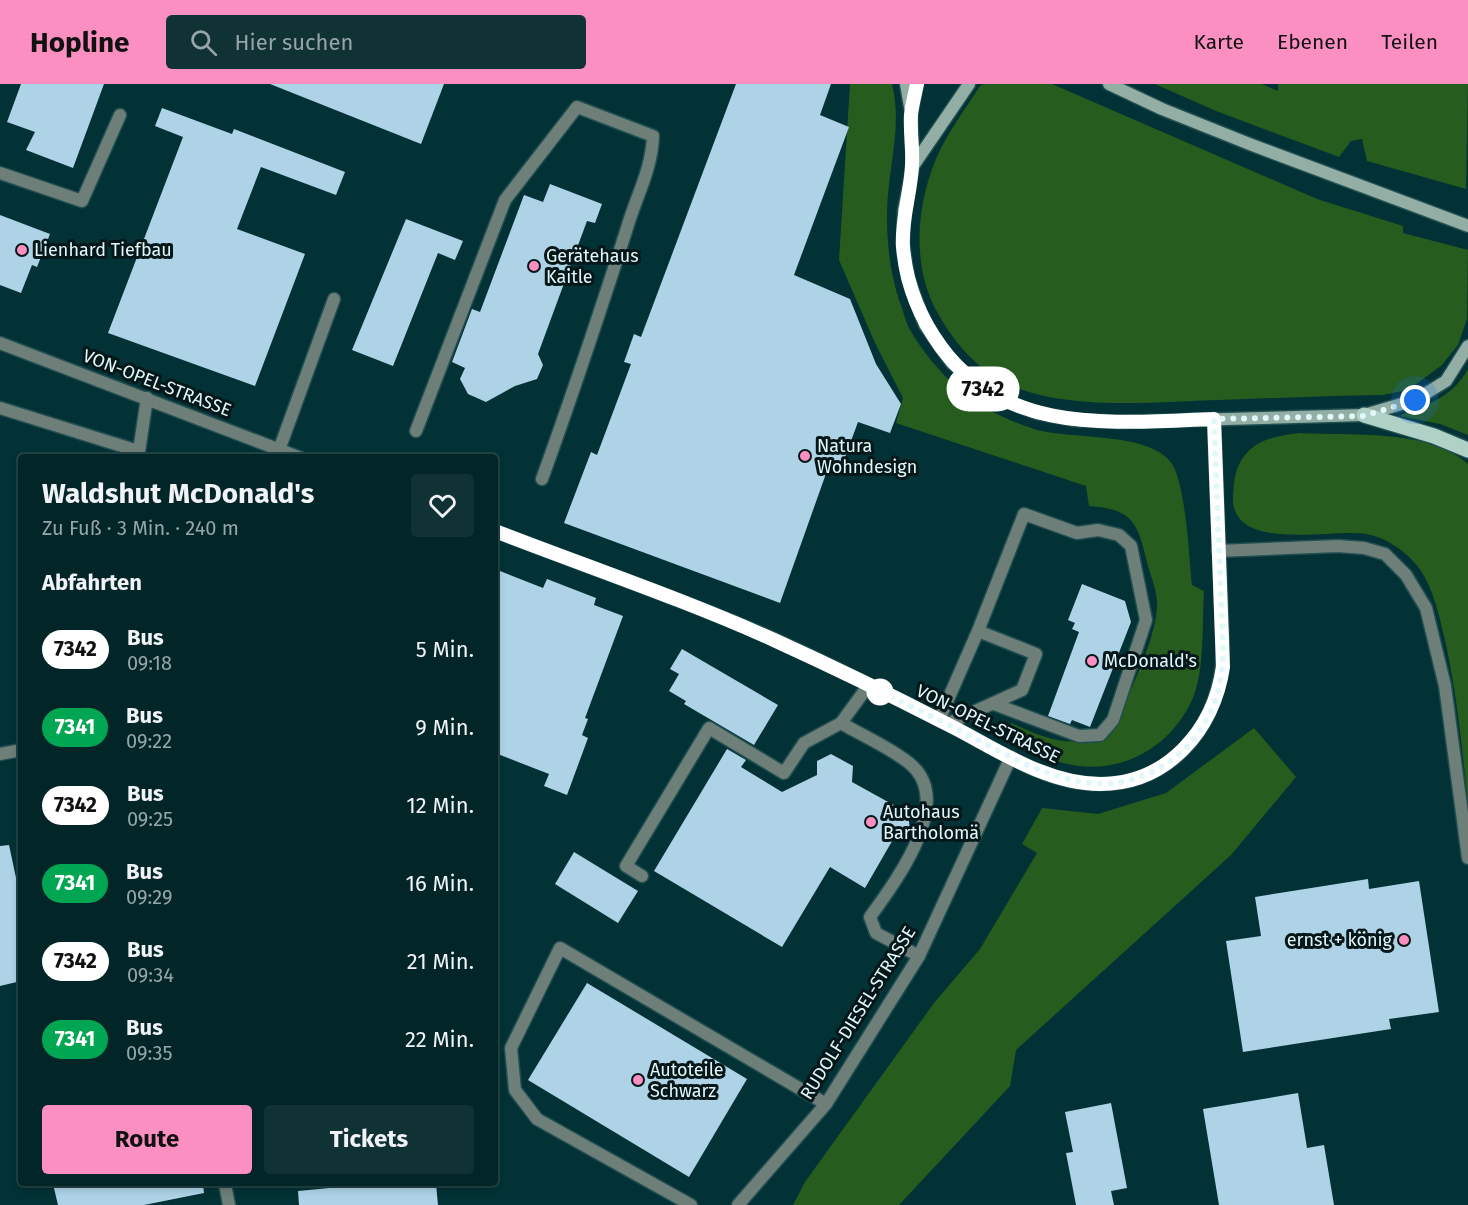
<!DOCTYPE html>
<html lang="de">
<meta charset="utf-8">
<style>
:root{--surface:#022628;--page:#103234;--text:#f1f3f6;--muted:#96a5a8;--line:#234345;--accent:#fc8fc1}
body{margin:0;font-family:"Fira Sans",sans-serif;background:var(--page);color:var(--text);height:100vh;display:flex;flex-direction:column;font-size:22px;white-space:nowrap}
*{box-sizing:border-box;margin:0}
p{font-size:20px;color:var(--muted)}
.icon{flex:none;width:33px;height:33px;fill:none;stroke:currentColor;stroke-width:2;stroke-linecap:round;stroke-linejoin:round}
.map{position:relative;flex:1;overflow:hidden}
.drawer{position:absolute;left:18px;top:370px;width:480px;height:732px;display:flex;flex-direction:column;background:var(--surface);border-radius:6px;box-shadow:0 3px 9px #0003,0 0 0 2px var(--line)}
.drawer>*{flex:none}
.badge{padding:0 12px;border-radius:20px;font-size:21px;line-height:39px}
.you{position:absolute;width:30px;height:30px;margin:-15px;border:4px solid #fff;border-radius:50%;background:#1a73e8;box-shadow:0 0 0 9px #1a73e833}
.map>.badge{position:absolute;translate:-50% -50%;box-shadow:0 0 0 3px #fff}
h2{padding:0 24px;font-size:22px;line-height:54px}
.round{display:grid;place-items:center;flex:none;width:63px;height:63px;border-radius:6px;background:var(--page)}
.summary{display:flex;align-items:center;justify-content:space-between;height:102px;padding:0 24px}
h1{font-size:28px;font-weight:700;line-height:45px}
.button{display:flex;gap:12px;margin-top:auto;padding:12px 24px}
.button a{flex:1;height:69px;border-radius:6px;background:var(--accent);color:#111;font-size:24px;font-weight:700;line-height:69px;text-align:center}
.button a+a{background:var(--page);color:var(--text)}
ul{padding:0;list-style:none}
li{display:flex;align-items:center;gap:18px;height:78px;padding:0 24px}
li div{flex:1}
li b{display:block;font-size:22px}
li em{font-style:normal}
li .badge{min-width:66px;font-weight:700;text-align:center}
header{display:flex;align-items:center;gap:36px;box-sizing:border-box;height:84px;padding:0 30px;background:var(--accent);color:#111}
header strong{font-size:28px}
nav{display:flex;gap:33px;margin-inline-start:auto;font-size:21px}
.search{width:420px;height:54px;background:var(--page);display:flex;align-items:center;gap:15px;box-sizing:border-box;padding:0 21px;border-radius:6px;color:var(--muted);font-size:22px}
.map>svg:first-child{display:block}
.green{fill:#265c1d}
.building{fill:#aed3e7}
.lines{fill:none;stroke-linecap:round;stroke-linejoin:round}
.lane-casing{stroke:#214e50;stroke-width:15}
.street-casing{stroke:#214e50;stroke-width:15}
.secondary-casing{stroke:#214e50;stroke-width:15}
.primary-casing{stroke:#214e50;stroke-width:18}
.lane{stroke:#6e7e78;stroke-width:12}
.street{stroke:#6e7e78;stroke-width:12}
.secondary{stroke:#93aea4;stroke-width:12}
.primary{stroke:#b0d2c6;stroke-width:15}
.line-casing{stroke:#fff;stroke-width:14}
.line{stroke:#fff;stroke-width:9}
.walk{stroke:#e1f7f9;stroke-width:6;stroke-dasharray:0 10.8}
.poi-dot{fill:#fc8fc1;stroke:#051718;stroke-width:2}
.stop-dot{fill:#fff;stroke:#fff;stroke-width:3}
.labels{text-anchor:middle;stroke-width:6;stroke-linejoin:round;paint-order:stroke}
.poi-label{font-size:18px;fill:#e1f7f9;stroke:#051718;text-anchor:start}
.street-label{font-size:18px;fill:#e1f7f9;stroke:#051718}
</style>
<header>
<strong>Hopline</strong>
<div class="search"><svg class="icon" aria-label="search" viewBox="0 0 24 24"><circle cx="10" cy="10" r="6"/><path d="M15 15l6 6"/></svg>Hier suchen</div>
<nav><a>Karte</a><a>Ebenen</a><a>Teilen</a></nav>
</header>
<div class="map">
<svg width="1468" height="1121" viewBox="0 0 1468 1121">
<rect width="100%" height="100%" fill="#023235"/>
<g class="green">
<path d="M850 0H892C903 43 887 88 887 131 887 160 890 188 899 216 903 225 905 237 910 246 940 296 978 327 1034 345 1068 356 1151 347 1172 380 1186 402 1189 473 1192 501L1204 507C1202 539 1205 588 1192 616 1169 666 1117 693 1063 679 1043 673 1023 662 1004 654L1011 639C1047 655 1067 664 1106 652 1124 624 1158 553 1157 519 1157 505 1149 488 1146 474 1137 436 1130 425 1089 422L1086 402 896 339 903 314 875 259 839 176Z"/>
<path d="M984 0H1052L1317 115 1403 142V149L1468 166 1467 235 1458 261 1442 281 1408 306 1383 311C1329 312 1274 314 1219 316 1154 318 1058 328 1000 296 971 279 952 255 936 226 910 177 917 113 941 64 952 43 967 22 980 2Z"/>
<polygon points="1155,0 1262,0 1278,7 1278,0 1468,0 1466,105 1367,77 1362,55 1351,57 1339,73 1216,27"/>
<path d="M1468 285V351L1440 340 1399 332C1428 320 1452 314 1468 285Z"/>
<path d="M1299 349C1351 352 1428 344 1468 380V719C1462 664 1457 610 1445 556 1439 532 1434 505 1419 484 1407 468 1386 453 1366 450 1333 444 1230 470 1233 412 1234 396 1235 382 1246 370 1259 354 1280 352 1299 349Z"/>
<polygon points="1254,644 1296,693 1231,771 1016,966 1010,1002 899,1121 793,1121 805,1098 934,919 980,865 1037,769 1022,760 1042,724 1098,730 1166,709"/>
</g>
<g class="building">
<polygon points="21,0 104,0 73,84 26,66 35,48 7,38"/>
<polygon points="270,0 444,0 421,60"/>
<polygon points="736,0 831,0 820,31 849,43 794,191 850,215 876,280 901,320 890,349 858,338 840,387 828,384 780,519 564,439 591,368 597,371 631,280 624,278 634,250 641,253"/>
<polygon points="162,24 232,50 234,45 345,88 336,111 261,83 237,145 305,170 255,302 108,249 183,53 155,42"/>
<polygon points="550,100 602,120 595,139 587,137 538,270 543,281 537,295 515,302 486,318 468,310 460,295 465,284 452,278 472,225 480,228 524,111 543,118"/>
<polygon points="0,131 50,150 37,183 32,181 21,209 0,201"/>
<polygon points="406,135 463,157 455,176 438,169 393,282 352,266"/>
<polygon points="495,485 543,504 547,495 596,514 594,521 623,532 585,634 588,635 582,651 588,654 567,711 544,702 549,690 495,669"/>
<polygon points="1082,500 1125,517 1131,538 1090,643 1072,636 1070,640 1048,632 1079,548 1072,545 1075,539 1068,536"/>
<polygon points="682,565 778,621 754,661 684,620 686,617 669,607 679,590 670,585"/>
<polygon points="727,665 746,676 741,683 782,708 817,691 817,677 831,670 853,682 852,698 908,729 910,746 895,752 865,804 830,783 782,863 654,787"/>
<polygon points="9,761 21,817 21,897 0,902 0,762"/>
<polygon points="574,768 638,807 618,839 555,800"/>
<polygon points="1368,795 1369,805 1419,797 1439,928 1389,935 1391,945 1243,968 1226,857 1261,852 1255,813"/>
<polygon points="587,899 747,995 689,1093 528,996"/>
<polygon points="1298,1009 1307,1064 1324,1061 1334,1121 1219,1121 1203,1025"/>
<polygon points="1111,1019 1127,1104 1111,1107 1114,1121 1076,1121 1066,1069 1073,1068 1065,1028"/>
<polygon points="53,1100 203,1100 204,1109 144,1121 58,1121"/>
<polygon points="371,1100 436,1100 438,1121 299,1121 298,1107"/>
</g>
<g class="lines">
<defs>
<g id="lane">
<polyline points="0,89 82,117 120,31"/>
<polyline points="0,324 138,367"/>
<path d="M416 347 505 116 577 23 653 52C652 85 636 113 627 144 600 228 572 312 542 395"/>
<polyline points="279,366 334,215"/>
<path d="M868 602 841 639C863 652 889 663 909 679 957 717 895 798 870 833L876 849 919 872"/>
<polyline points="939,636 978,547 1024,430 1077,449 1098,446 1119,451 1131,462 1146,536 1113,636 1100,651 1079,652 994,620"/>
<polyline points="947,640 1022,606 1036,570 978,547"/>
<polyline points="642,792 626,782 709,644 784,689 804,659 841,639"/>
<polyline points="691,1121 537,1035 515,1006 511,964 560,864 826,1020"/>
</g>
<g id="street">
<polyline points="0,259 301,374"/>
<polyline points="138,374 147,314"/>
<path d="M495 447C577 479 660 508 741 541 810 570 878 605 945 639 994 663 1043 700 1100 700 1176 700 1222 636 1223 565L1214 335"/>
<polyline points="1218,467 1338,462 1364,464 1385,470 1406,491 1426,524 1445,602 1468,774"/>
<polyline points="0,670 21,666"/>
<polyline points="225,1100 229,1121"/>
<polyline points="738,1121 826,1020 919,872 1011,673"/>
</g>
<g id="secondary">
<polyline points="906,0 910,23"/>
<polyline points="917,0 911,30 913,82 904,126 903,161 908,194 925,241 952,279 992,312 1037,329 1075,336 1120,338 1364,331 1415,316 1446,297 1468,262"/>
<polyline points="1109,0 1162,25 1252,61 1468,142"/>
<polyline points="913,82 969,0"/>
</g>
<polyline id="primary" points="1364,331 1434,352 1468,366"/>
</defs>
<use href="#lane" class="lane-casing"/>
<use href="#street" class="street-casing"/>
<use href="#secondary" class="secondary-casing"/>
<use href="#primary" class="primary-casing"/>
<use href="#lane" class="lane"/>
<use href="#street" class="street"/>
<use href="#secondary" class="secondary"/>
<use href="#primary" class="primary"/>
</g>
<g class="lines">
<defs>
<path id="line" d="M495 447C588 483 683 515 774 556 831 582 889 610 945 639 994 663 1044 700 1100 700 1167 700 1214 646 1223 583L1214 335C1116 338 1007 353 941 263 920 234 906 199 903 163 901 135 911 109 912 81 913 65 910 48 911 31 912 21 915 10 917 0"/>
</defs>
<use href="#line" class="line-casing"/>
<use href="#line" class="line"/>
<path class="walk" d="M880 608 876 606C907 620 937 635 967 650 1035 686 1107 729 1178 671 1210 644 1223 606 1223 565L1214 335 1364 332 1415 316"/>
</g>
<g class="poi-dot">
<circle cx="22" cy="166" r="6"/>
<circle cx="534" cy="182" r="6"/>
<circle cx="805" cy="372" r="6"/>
<circle cx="1092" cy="577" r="6"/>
<circle cx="871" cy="738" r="6"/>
<circle cx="1404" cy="856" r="6"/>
<circle cx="638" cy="996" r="6"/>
</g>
<circle class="stop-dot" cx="880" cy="608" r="12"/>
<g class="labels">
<g class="poi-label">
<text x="34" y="172">Lienhard Tiefbau</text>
<text x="546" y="178">Gerätehaus<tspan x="546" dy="21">Kaitle</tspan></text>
<text x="817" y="368">Natura<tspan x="817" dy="21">Wohndesign</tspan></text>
<text x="1104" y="583">McDonald's</text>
<text x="883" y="734">Autohaus<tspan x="883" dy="21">Bartholomä</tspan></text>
<text x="1392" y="862" text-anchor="end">ernst + könig</text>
<text x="650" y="992">Autoteile<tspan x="650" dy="21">Schwarz</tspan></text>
</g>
<g class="street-label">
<text transform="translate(157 299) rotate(21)" y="6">VON-OPEL-STRASSE</text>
<text transform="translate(988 640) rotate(26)" y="6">VON-OPEL-STRASSE</text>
<text transform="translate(858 929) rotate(-58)" y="6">RUDOLF-DIESEL-STRASSE</text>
</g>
</g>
</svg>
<div class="you" style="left:1415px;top:316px"></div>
<b class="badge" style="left:983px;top:305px;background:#fff;color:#111">7342</b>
<section class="drawer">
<div class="summary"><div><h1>Waldshut McDonald's</h1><p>Zu Fuß · 3 Min. · 240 m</p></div><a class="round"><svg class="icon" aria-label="heart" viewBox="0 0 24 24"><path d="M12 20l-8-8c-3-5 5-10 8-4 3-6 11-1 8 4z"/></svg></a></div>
<h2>Abfahrten</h2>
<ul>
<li><span class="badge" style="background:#fff;color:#111">7342</span><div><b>Bus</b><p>09:18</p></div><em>5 Min.</em></li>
<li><span class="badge" style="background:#00a651;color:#fff">7341</span><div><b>Bus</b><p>09:22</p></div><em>9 Min.</em></li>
<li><span class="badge" style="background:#fff;color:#111">7342</span><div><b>Bus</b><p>09:25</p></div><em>12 Min.</em></li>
<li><span class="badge" style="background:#00a651;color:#fff">7341</span><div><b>Bus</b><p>09:29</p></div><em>16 Min.</em></li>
<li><span class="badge" style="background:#fff;color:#111">7342</span><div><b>Bus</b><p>09:34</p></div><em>21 Min.</em></li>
<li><span class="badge" style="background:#00a651;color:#fff">7341</span><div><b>Bus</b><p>09:35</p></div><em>22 Min.</em></li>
</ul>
<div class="button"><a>Route</a><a>Tickets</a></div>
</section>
</div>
